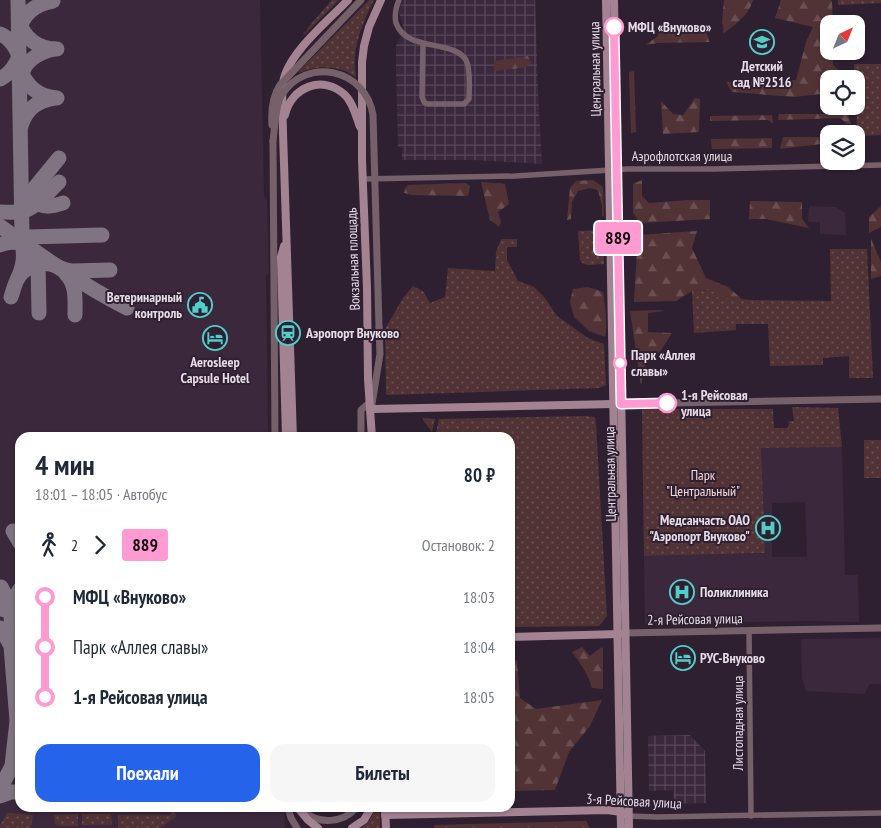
<!DOCTYPE html>
<html lang="ru">
<meta charset="utf-8">
<style>
:root{--surface:#fff;--page:#f6f6f7;--text:#1f2937;--muted:#747a83;--accent:#2563eb}
body{margin:0;font-family:"PT Sans Narrow",sans-serif;background:var(--page);color:var(--text);height:100vh;display:flex;flex-direction:column;font-size:19px;white-space:nowrap}
*{box-sizing:border-box;margin:0}
p{font-size:16px;color:var(--muted)}
.icon{flex:none;width:28px;height:28px;fill:none;stroke:currentColor;stroke-width:2;stroke-linecap:round;stroke-linejoin:round}
.map{position:relative;flex:1;overflow:hidden}
.drawer{position:absolute;left:15px;top:432px;width:500px;height:380px;display:flex;flex-direction:column;background:var(--surface);border-radius:15px;box-shadow:0 1px 4px #0004}
.drawer>*{flex:none}
.badge{padding:0 10px;border-radius:4px;font-size:18px;line-height:32px}
.needle{width:32px;rotate:43deg}
.controls{position:absolute;left:820px;top:15px;display:grid;gap:10px}
.controls a{display:grid;place-items:center;width:45px;height:45px;border-radius:10px;background:var(--surface);box-shadow:0 1px 4px #0004;font-size:25px}
.map>.badge{position:absolute;translate:-50% -50%;box-shadow:0 0 0 2px #fff}
.legs{display:flex;align-items:center;gap:8px;height:55px;padding:0 20px;font-size:16px}
.legs p{margin-inline-start:auto}
.summary{display:flex;align-items:center;justify-content:space-between;height:85px;padding:0 20px}
h1{font-size:28px;font-weight:800;line-height:38px}
.button{display:flex;gap:10px;margin-top:auto;padding:10px 20px}
.button a{flex:1;height:58px;border-radius:15px;background:var(--accent);color:#fff;font-size:20px;font-weight:800;line-height:58px;text-align:center}
.button a+a{background:var(--page);color:var(--text)}
ul{padding:0 20px;list-style:none}
li{display:flex;align-items:center;gap:18px;height:50px;font-size:19px}
li i{display:grid;place-items:center;width:8px;height:100%;margin:0 6px;background:currentColor}
li i::after{content:'';width:12px;height:12px;margin:-6px;border:4px solid;border-radius:50%;background:var(--surface)}
li p{margin-inline-start:auto}
li:first-child i{background:linear-gradient(#0000 50%,currentColor 0)}
li:last-child i{background:linear-gradient(currentColor 50%,#0000 0)}
.map>svg:first-child{display:block}
.built{fill:#3b283d;fill-rule:evenodd}
.industrial{fill:url(#industrial-grid)}
.grass{fill:url(#grass-dots)}
.forest{fill:url(#forest-firs)}
.lines{fill:none;stroke-linecap:round;stroke-linejoin:round}
.taxiway{stroke:#807482;stroke-width:15}
.minor{stroke:#76616b;stroke-width:5.5}
.tertiary{stroke:#76616b;stroke-width:7}
.secondary{stroke:#a38392;stroke-width:8}
.tertiary-bridge{stroke:#76616b;stroke-width:7}
.line-1-casing{stroke:#fff;stroke-width:11}
.line-1{stroke:#ff9ad2;stroke-width:8}
.stop-1-dot{fill:#fff;stroke:#ff9ad2;stroke-width:2.5}
.labels{text-anchor:middle;stroke-width:4;stroke-linejoin:round;paint-order:stroke}
.stop-label{font-size:14px;font-weight:bold;fill:#e5dbe6;stroke:#2f2031;text-anchor:start}
.poi-label{font-size:14px;font-weight:bold;fill:#e5dbe6;stroke:#2f2031;text-anchor:start}
.street-label{font-size:14px;fill:#e5dbe6;stroke:#2f2031}
.park-label{font-size:14px;fill:#f8d6d7;stroke:#2f2031}
</style>
<div class="map">
<svg width="881" height="828" viewBox="0 0 881 828">
<defs>
<pattern id="industrial-grid" width="8" height="8" patternUnits="userSpaceOnUse" patternTransform="scale(1.25)"><rect width="8" height="8" fill="#3b283d"/><path d="M0 4h8M4 0v8" fill="none" stroke="#574759"/></pattern>
<pattern id="grass-dots" width="8" height="8" patternUnits="userSpaceOnUse" patternTransform="scale(1.25)"><rect width="8" height="8" fill="#513335"/><path d="M2 2h.1M6 6h.1" fill="none" stroke="#6a5052" stroke-width="1.8" stroke-linecap="round"/></pattern>
<pattern id="forest-firs" width="22" height="20" patternUnits="userSpaceOnUse" patternTransform="scale(1.25)"><rect width="22" height="20" fill="#513335"/><path d="M5 1l3.5 6h-7zM16 11l3.5 6h-7z" fill="#6a5052"/></pattern>
</defs>
<rect width="100%" height="100%" fill="#2f2031"/>
<g class="built">
<polygon points="0,0 260,0 264,194 265,199 267,200 269,274 266,275 268,437 20,438 20,808 284,808 285,828 0,828"/>
<polygon points="809,206 836,207 845,213 846,235 820,234 820,222 808,222"/>
<path d="M842 447 845 575H858L859 622 809 621 645 624 644 556 764 553 761 448ZM805 502 807 557H772V503Z"/>
<polygon points="881,638 881,684 870,684 864,694 806,691 802,678 801,639"/>
</g>
<g class="industrial">
<polygon points="403,0 535,0 538,91 542,164 473,160 402,160 402,148 398,147 396,67 396,46 404,29 399,13 400,7"/>
<polygon points="690,735 705,751 706,803 674,804 673,790 649,791 648,736"/>
</g>
<g class="grass">
<polygon points="332,0 339,0 301,38 311,24"/>
<path d="M369 0H374C362 24 351 50 356 77 352 75 347 71 342 70 328 65 311 67 299 73V71Z"/>
<polygon points="838,0 881,0 881,3 838,5"/>
<polygon points="854,64 881,64 881,135 857,136 856,79 855,79"/>
<path d="M603 230 604 264C596 264 584 268 580 260L578 231Z"/>
<polygon points="501,239 517,239 517,247 507,247 507,260 518,281 534,287 545,298 557,316 588,338 604,344 606,385 599,388 386,395 385,329 403,298 413,286 423,291 430,303 445,297 448,268 495,271 496,252"/>
<polygon points="830,249 867,249 873,378 849,378 849,356 823,358 823,365 770,366 768,324 736,324 736,330 694,333 692,291 715,290 716,297 751,300 831,301"/>
<polygon points="792,407 838,408 842,447 761,448 765,553 644,556 642,409 773,409 774,428 788,428 789,421 794,421"/>
<polygon points="586,416 595,417 596,424 607,616 599,626 510,627 510,438 435,437 439,419"/>
<polygon points="423,418 435,419 432,432 423,420"/>
<rect x="864" y="440" width="17" height="38"/>
<path d="M375 808H380V828H361C368 823 373 816 375 808Z"/>
<polygon points="173,812 176,813 176,817 160,828 118,828 118,815 169,815"/>
<polygon points="7,813 33,815 31,828 0,828 0,825"/>
<polygon points="78,814 78,826 59,826 55,824 54,815"/>
<polygon points="82,814 111,814 112,825 82,825"/>
</g>
<g class="forest">
<path d="M724 0H753C749 15 736 24 724 33L722 22Z"/>
<polygon points="781,0 831,0 832,2 833,24 829,24 829,51 833,51 833,65 848,79 829,79 829,93 794,97 732,92 726,82 796,80 806,42 813,27 775,18"/>
<polygon points="663,26 704,27 710,42 658,43 645,45 657,37"/>
<polygon points="528,56 531,63 527,67 495,71 493,66 494,61"/>
<polygon points="634,71 636,132 631,133 629,72"/>
<polygon points="695,98 700,99 699,132 663,134 661,101 673,114 683,115"/>
<polygon points="779,114 848,114 851,124 847,124 840,118 778,120"/>
<polygon points="772,115 773,124 768,120 710,121 710,116"/>
<polygon points="783,137 829,137 829,143 780,149"/>
<polygon points="772,138 772,148 712,149 711,139"/>
<polygon points="593,180 603,187 604,216 602,216 602,206 598,190 590,188 578,191 572,202 571,219 567,220 570,188 576,181"/>
<polygon points="642,180 642,196 649,203 689,200 710,200 710,219 640,223 633,213 633,184"/>
<polygon points="481,182 505,184 509,204 498,212 501,222 499,227 490,220"/>
<polygon points="466,183 470,186 468,196 412,195 404,193 405,189 408,185"/>
<polygon points="750,201 802,202 802,219 809,228 766,219 749,219"/>
<polygon points="881,206 881,227 869,233 869,217"/>
<polygon points="697,231 692,248 706,278 728,287 743,300 716,297 714,290 692,291 676,301 634,302 638,235"/>
<polygon points="871,239 881,262 881,276 871,279"/>
<path d="M588 287 603 292C605 306 608 323 605 337L589 331 574 317 570 302 573 289Z"/>
<polygon points="659,310 664,311 648,313 648,332 672,333 660,352 646,361 641,385 630,311"/>
<path d="M582 647 590 656 602 647 603 649V689L592 688C588 674 581 664 572 652Z"/>
<polygon points="517,660 520,698 536,709 602,700 590,726 569,752 555,790 510,791 510,664"/>
<polygon points="586,821 590,828 434,828 434,825"/>
</g>
<g class="lines">
<g class="taxiway">
<path d="M18 0 22 234C23 253 26 260 18 278"/>
<path d="M19 21C24 38 38 49 57 49"/>
<path d="M19 31C23 13 36 4 53 1"/>
<path d="M0 34C10 38 15 46 19 56 15 67 10 74 0 79"/>
<path d="M21 71C27 87 39 97 57 98"/>
<path d="M20 79C24 61 37 53 54 49"/>
<path d="M21 126C26 109 37 101 54 98"/>
<path d="M32 201C43 208 51 207 63 203"/>
<polyline points="24,209 32,191 59,158"/>
<path d="M0 212C8 212 17 213 24 211 38 206 48 192 59 182"/>
<path d="M0 226C41 256 82 285 127 308"/>
<polyline points="13,235 18,237 27,237 102,235"/>
<path d="M0 245C9 241 17 241 26 245"/>
<polyline points="36,256 38,264 39,313"/>
<path d="M66 274C77 285 75 301 75 315"/>
<path d="M11 297C13 291 15 283 18 278 25 267 38 262 50 264 58 266 65 271 73 271L110 270"/>
<polyline points="13,531 20,543"/>
<path d="M1 587C6 596 10 604 11 615 12 627 9 631 17 642"/>
<polyline points="4,610 14,599 20,589"/>
<polyline points="0,628 4,633 11,646 17,721 12,766 0,789"/>
<polyline points="0,796 11,792 20,792"/>
</g>
<g class="minor">
<path d="M399 0C396 7 394 14 396 23 406 52 453 39 466 60 471 69 469 89 469 99L464 104H427L424 102 422 97 423 43"/>
<polyline points="363,179 515,176 627,169 713,169 881,165"/>
<polyline points="749,630 751,816"/>
<polyline points="628,816 657,817 881,813"/>
</g>
<g class="tertiary">
<polyline points="273,141 275,438"/>
<polyline points="372,404 380,354 379,327"/>
<polyline points="616,404 881,399"/>
<polyline points="361,438 361,410 370,402"/>
<polyline points="625,633 881,628"/>
<path d="M303 811C319 825 343 823 356 808"/>
</g>
<g class="secondary">
<polyline points="606,0 621,828"/>
<polyline points="614,0 629,828"/>
<path d="M285 115C291 87 323 74 345 95 353 103 356 116 360 127"/>
<polyline points="284,246 281,257 286,438"/>
<polyline points="371,409 614,404"/>
<path d="M293 438 283 133C283 117 281 100 283 83 287 54 328 21 348 0"/>
<polyline points="372,438 368,379 367,288 362,160 362,62 364,46 369,27 381,0"/>
<polyline points="510,637 620,634"/>
<polyline points="298,808 308,820 318,828"/>
<polyline points="385,808 386,828"/>
<polyline points="385,815 607,810 621,812 625,814"/>
<polyline points="352,828 364,820 371,808"/>
</g>
<g class="tertiary-bridge">
<path d="M272 125C271 111 272 97 280 85L361 0"/>
<path d="M273 141C275 128 275 107 281 96 306 55 366 69 373 115L379 327"/>
<polyline points="288,808 291,818 297,828"/>
</g>
</g>
<g class="lines">
<defs>
<polyline id="line-1" points="614,27 621,404 667,403"/>
</defs>
<use href="#line-1" class="line-1-casing"/>
<use href="#line-1" class="line-1"/>
</g>
<defs>
<symbol id="school-ring" viewBox="-11 -11 22 22"><circle r="9.5" fill="#2f2031" stroke="#53cdc9" stroke-width="1.5"/><path d="M0-5L7-2L0 1L-7-2ZM-4 1L0 2.5L4 1V4Q0 6-4 4Z" fill="#53cdc9"/></symbol>
<symbol id="civic-ring" viewBox="-11 -11 22 22"><circle r="9.5" fill="#2f2031" stroke="#53cdc9" stroke-width="1.5"/><path d="M-.6-6.5H3V-4.5H.6V-3L4-1V1h2V6H-6V1h2V-1L-.6-3ZM-1.2 2.5V6h2.4V2.5Z" fill="#53cdc9"/></symbol>
<symbol id="station-ring" viewBox="-11 -11 22 22"><circle r="9.5" fill="#2f2031" stroke="#53cdc9" stroke-width="1.5"/><path d="M-3-6H3Q5-6 5-4V2Q5 4 3 4L4.5 6H3L1.5 4h-3L-3 6H-4.5L-3 4Q-5 4-5 2V-4Q-5-6-3-6ZM-3.5-4v3h7v-3ZM-3.5 1v1.5H-2V1ZM2 1v1.5H3.5V1Z" fill="#53cdc9"/></symbol>
<symbol id="hotel-ring" viewBox="-11 -11 22 22"><circle r="9.5" fill="#2f2031" stroke="#53cdc9" stroke-width="1.5"/><path d="M-6-4.5h1.5V1H6V5H4.5V3h-9V5H-6ZM-4 0a1.8 1.8 0 1 1 3.6 0ZM.5 0V-2.5h3Q6-2.5 6 0Z" fill="#53cdc9"/></symbol>
<symbol id="hospital-ring" viewBox="-11 -11 22 22"><circle r="9.5" fill="#2f2031" stroke="#53cdc9" stroke-width="1.5"/><path d="M-5-5h3v3.5h4V-5h3V5h-3V1.5h-4V5h-3Z" fill="#53cdc9"/></symbol>
</defs>
<g fill-rule="evenodd">
<use href="#school-ring" x="748" y="28" width="28" height="28"/>
<use href="#civic-ring" x="186" y="291" width="28" height="28"/>
<use href="#station-ring" x="274" y="319" width="28" height="28"/>
<use href="#hotel-ring" x="201" y="324" width="28" height="28"/>
<use href="#hospital-ring" x="754" y="514" width="28" height="28"/>
<use href="#hospital-ring" x="668" y="578" width="28" height="28"/>
<use href="#hotel-ring" x="669" y="644" width="28" height="28"/>
</g>
<g class="stop-1-dot">
<circle cx="614" cy="27" r="9"/>
<circle cx="620" cy="363" r="6"/>
<circle cx="667" cy="403" r="9"/>
</g>
<g class="labels">
<g class="stop-label">
<text x="628" y="32">МФЦ «Внуково»</text>
<text x="631" y="360">Парк «Аллея<tspan x="631" dy="16">славы»</tspan></text>
<text x="681" y="400">1-я Рейсовая<tspan x="681" dy="16">улица</tspan></text>
</g>
<g class="poi-label">
<text x="762" y="71" text-anchor="middle">Детский<tspan x="762" dy="16">сад №2516</tspan></text>
<text x="182" y="302" text-anchor="end">Ветеринарный<tspan x="182" dy="16">контроль</tspan></text>
<text x="306" y="338">Аэропорт Внуково</text>
<text x="215" y="367" text-anchor="middle">Aerosleep<tspan x="215" dy="16">Capsule Hotel</tspan></text>
<text x="750" y="525" text-anchor="end">Медсанчасть ОАО<tspan x="750" dy="16">"Аэропорт Внуково"</tspan></text>
<text x="700" y="597">Поликлиника</text>
<text x="700" y="663">РУС-Внуково</text>
</g>
<g class="street-label">
<text transform="translate(595 69) rotate(-91)" y="5">Центральная улица</text>
<text x="682" y="161">Аэрофлотская улица</text>
<text transform="translate(353 259) rotate(-92)" y="5">Вокзальная площадь</text>
<text transform="translate(610 474) rotate(-91)" y="5">Центральная улица</text>
<text transform="translate(695 619) rotate(-1)" y="5">2-я Рейсовая улица</text>
<text transform="translate(738 723) rotate(-90)" y="5">Листопадная улица</text>
<text transform="translate(634 801) rotate(3)" y="5">3-я Рейсовая улица</text>
</g>
<g class="park-label">
<text x="703" y="480">Парк<tspan x="703" dy="16">"Центральный"</tspan></text>
</g>
</g>
</svg>
<div class="controls">
<a><svg class="needle" viewBox="-14 -14 28 28"><path d="M0-13l5 13h-10z" fill="#e53935"/><path d="M0 13l5-13h-10z" fill="#747a83"/></svg></a>
<a><svg class="icon" aria-label="locate" viewBox="0 0 24 24"><circle cx="12" cy="12" r="6"/><path d="M12 2v4M12 18v4M2 12h4M18 12h4"/></svg></a>
<a><svg class="icon" aria-label="layers" viewBox="0 0 24 24"><path d="M12 4l9 5-9 5-9-5zM3 14l9 5 9-5"/></svg></a>
</div>
<b class="badge" style="left:618px;top:238px;background:#ff9ad2;color:#111">889</b>
<section class="drawer">
<div class="summary"><div><h1>4 мин</h1><p>18:01 – 18:05 · Автобус</p></div><b>80 ₽</b></div>
<div class="legs"><svg class="icon" aria-label="walk" viewBox="0 0 24 24"><circle cx="13" cy="4" r="2"/><path d="M13 8l-2 6 4 7M11 14l-3 7M7 12l3-4h3l4 4"/></svg>2<svg class="icon" aria-label="forward" viewBox="0 0 24 24"><path d="M9 5l7 7-7 7"/></svg><b class="badge" style="background:#ff9ad2;color:#111">889</b><p>Остановок: 2</p></div>
<ul>
<li><i style="color:#ff9ad2"></i><b>МФЦ «Внуково»</b><p>18:03</p></li>
<li><i style="color:#ff9ad2"></i><span>Парк «Аллея славы»</span><p>18:04</p></li>
<li><i style="color:#ff9ad2"></i><b>1-я Рейсовая улица</b><p>18:05</p></li>
</ul>
<div class="button"><a>Поехали</a><a>Билеты</a></div>
</section>
</div>
